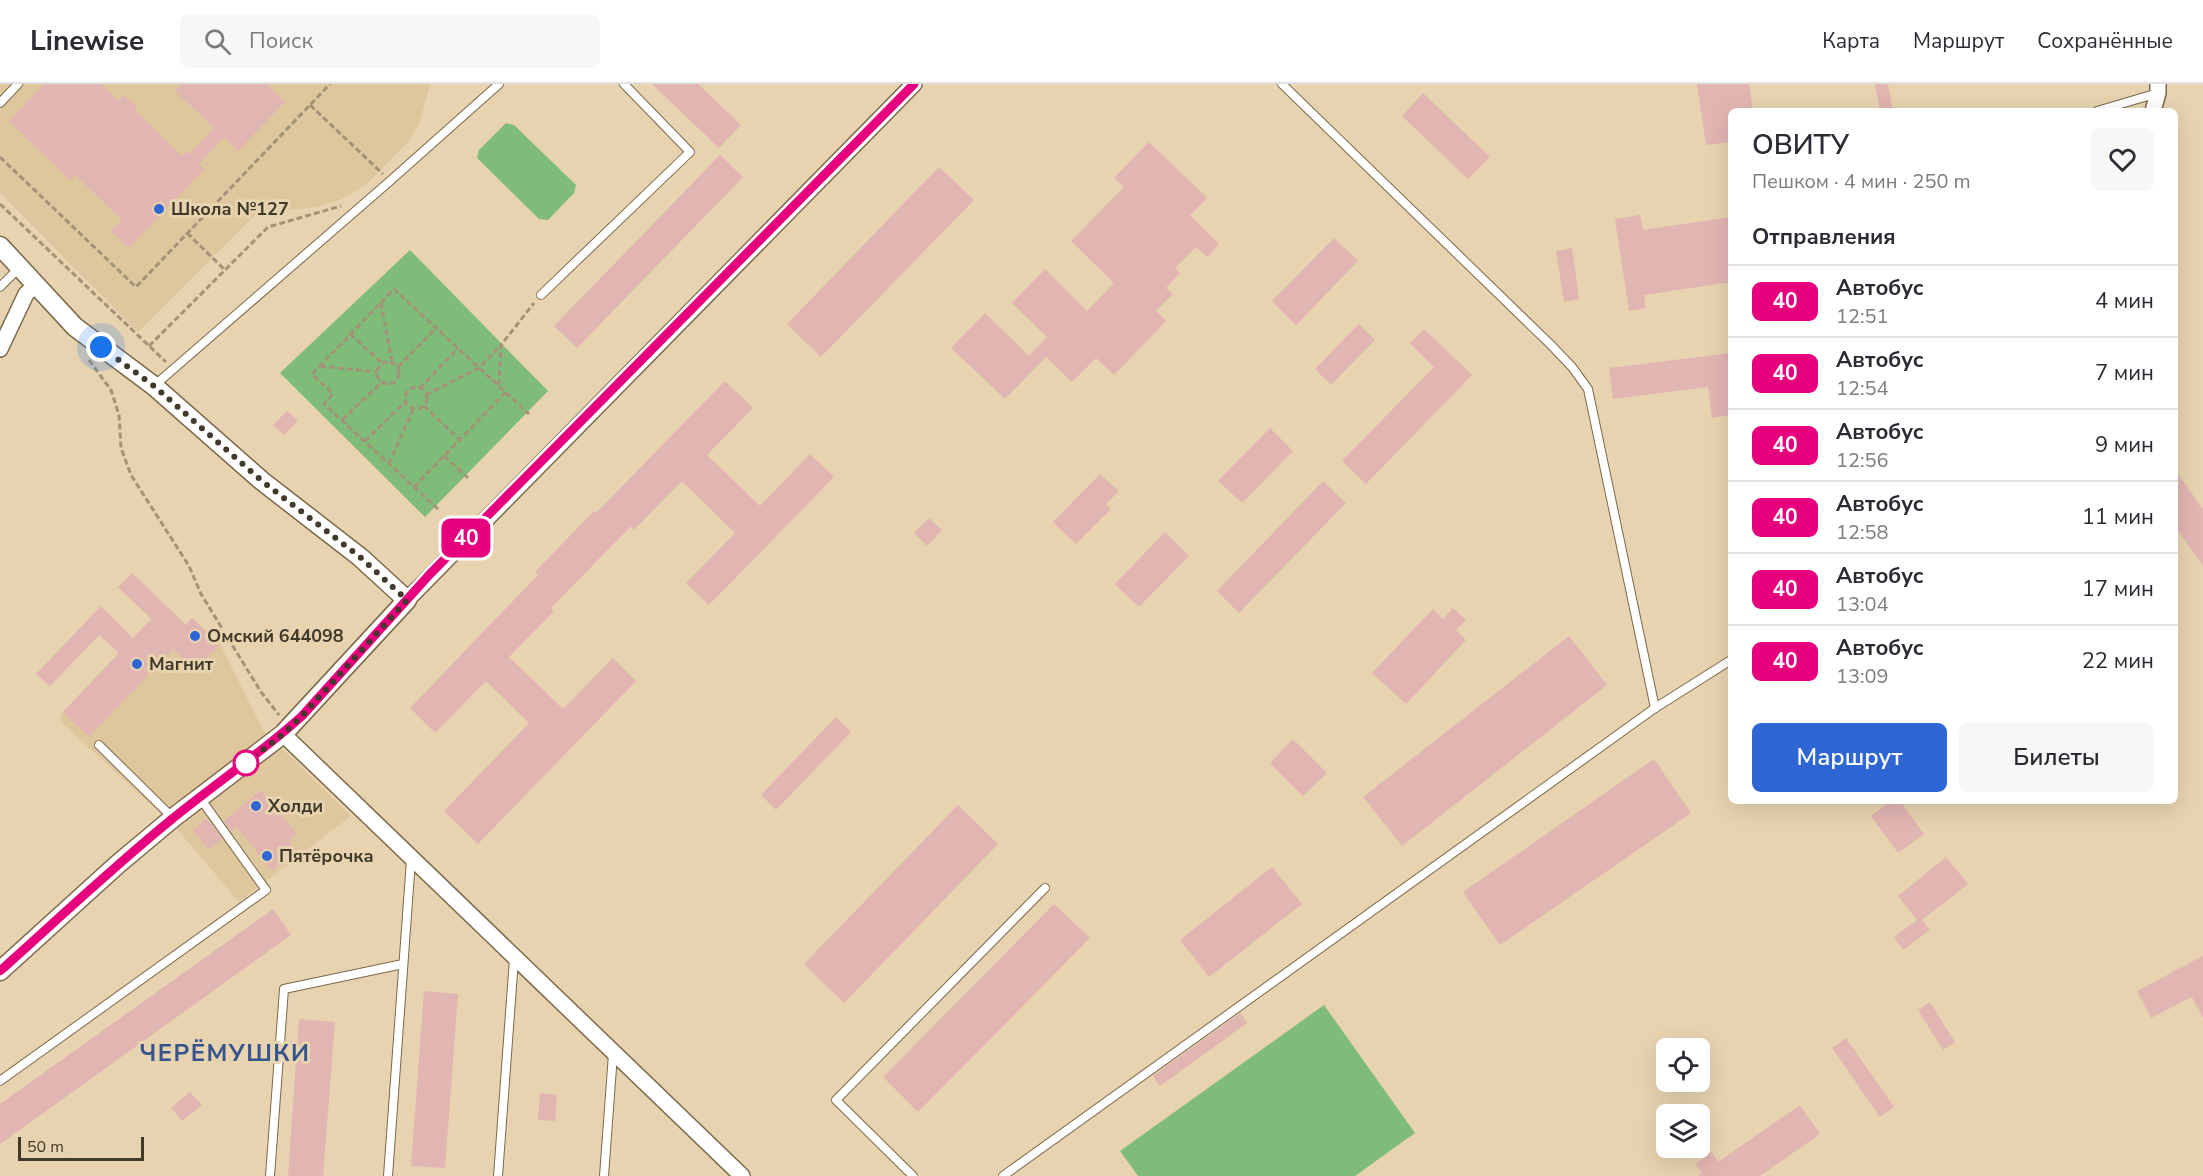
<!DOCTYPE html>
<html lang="ru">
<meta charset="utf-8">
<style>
:root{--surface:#fff;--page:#f7f7f7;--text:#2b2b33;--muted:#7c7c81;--line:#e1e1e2;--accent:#2e66d4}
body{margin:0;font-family:"Nunito Sans",sans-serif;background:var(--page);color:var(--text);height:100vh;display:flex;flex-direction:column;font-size:22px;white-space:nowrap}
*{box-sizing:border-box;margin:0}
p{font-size:20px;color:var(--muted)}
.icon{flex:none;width:33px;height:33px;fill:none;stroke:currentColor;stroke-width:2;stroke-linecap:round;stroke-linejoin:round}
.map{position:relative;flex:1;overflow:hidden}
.drawer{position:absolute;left:1728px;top:24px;width:450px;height:696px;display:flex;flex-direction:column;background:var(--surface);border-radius:9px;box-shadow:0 6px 24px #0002}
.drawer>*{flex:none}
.badge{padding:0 12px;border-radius:9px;font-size:21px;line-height:39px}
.buttons{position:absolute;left:1656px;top:954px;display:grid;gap:12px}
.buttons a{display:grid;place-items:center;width:54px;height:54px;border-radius:9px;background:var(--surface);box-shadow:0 6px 24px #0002;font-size:30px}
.scale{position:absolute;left:18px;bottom:15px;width:126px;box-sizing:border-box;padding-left:6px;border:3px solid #41392a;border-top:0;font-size:16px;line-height:21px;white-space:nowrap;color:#41392a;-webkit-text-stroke:4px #e7d3af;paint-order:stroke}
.you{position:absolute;width:30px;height:30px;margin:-15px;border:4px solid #fff;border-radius:50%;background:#1a73e8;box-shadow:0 0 0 9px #1a73e833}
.map>.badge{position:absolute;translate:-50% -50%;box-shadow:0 0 0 3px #fff}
h2{padding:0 24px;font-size:22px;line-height:54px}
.round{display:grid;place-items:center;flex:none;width:63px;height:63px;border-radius:9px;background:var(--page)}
.head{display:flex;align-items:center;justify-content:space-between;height:102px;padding:0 24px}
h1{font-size:28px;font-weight:600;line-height:45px}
.cta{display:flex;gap:12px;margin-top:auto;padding:12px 24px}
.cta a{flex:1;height:69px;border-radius:9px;background:var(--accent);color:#fff;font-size:24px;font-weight:600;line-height:69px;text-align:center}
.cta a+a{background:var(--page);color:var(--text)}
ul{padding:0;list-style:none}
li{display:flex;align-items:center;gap:18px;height:72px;padding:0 24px;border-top:2px solid var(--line)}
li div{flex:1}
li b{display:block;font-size:22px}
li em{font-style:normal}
li .badge{min-width:66px;font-weight:700;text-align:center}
header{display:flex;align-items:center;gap:36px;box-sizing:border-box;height:84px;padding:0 30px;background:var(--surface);border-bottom:2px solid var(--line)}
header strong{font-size:28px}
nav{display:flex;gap:33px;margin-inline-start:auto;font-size:21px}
.search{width:420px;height:54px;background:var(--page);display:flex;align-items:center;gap:15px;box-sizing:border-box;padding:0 21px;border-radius:9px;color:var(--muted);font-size:22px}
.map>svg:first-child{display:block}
.built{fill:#dfc79d}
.green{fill:#80bc79}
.building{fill:#e1b5b2}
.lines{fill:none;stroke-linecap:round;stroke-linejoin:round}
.service-casing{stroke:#7b6949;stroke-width:10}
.minor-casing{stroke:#7b6949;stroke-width:18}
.tertiary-casing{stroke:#7b6949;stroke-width:21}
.path{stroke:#a29378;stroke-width:3;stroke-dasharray:6 3;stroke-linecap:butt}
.service{stroke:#fff;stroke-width:8}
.minor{stroke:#fff;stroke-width:15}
.tertiary{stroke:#fff;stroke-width:18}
.line-casing{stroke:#fff;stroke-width:14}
.line{stroke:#e6007e;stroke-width:9}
.walk{stroke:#41392a;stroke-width:6;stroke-dasharray:0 10.8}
.poi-dot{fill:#2e66d4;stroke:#e7d3af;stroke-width:2}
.stop-dot{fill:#fff;stroke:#e6007e;stroke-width:3}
.labels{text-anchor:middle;stroke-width:6;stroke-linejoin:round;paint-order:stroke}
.poi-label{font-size:18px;font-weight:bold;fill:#41392a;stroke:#e7d3af;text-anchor:start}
.district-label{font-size:24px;font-weight:bold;letter-spacing:1.5px;fill:#35538c;stroke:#e7d3af}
</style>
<header>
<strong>Linewise</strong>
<div class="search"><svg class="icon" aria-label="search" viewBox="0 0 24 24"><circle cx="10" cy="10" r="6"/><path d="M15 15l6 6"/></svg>Поиск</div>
<nav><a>Карта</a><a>Маршрут</a><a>Сохранённые</a></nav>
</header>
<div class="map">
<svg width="2203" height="1092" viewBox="0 0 2203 1092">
<rect width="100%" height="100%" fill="#e7d3af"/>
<g class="built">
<polygon points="0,0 430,0 420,38 411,55 366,101 342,115 318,123 257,129 138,248 0,109"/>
<polygon points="132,489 185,541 192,534 220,560 263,646 351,732 239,818 177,745 60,637 63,628 151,535 118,503"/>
</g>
<g class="green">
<polygon points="506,39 514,41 576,101 574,109 548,136 539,135 477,74 479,66"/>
<polygon points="410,166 548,307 425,433 280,289"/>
<polygon points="1324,921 1415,1049 1355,1092 1138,1092 1120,1067"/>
</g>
<g class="building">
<polygon points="44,0 101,0 119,17 124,11 138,24 135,26 182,72 186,68 189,70 214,44 175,7 181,0 267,0 285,18 238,67 224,53 199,80 204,85 129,164 111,147 122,136 75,91 70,96 9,37"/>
<polygon points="652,0 698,0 741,41 719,64"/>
<polygon points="1697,0 1749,0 1753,27 1731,27 1731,58 1706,61"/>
<polygon points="1875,0 1888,0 1893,27 1880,27"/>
<polygon points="1423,9 1490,73 1468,95 1402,32"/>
<polygon points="1149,58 1207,114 1190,131 1219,160 1207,173 1196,163 1175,184 1180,189 1166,204 1173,210 1156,227 1166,237 1114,291 1096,274 1072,298 1046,273 1005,315 951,264 985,229 1029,272 1047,253 1012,219 1045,185 1087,227 1114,199 1071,157 1124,103 1114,94"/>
<polygon points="720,71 743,93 577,264 554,242"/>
<polygon points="939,83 974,116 821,273 787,240"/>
<polygon points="1640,131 1643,146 1731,133 1731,198 1644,211 1646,224 1629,227 1615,135"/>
<polygon points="1334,154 1358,177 1296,241 1272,217"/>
<polygon points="1572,164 1579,215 1564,218 1556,167"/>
<polygon points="1359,240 1375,256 1331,301 1315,285"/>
<polygon points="1424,245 1472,291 1366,400 1342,377 1434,283 1410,259"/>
<polygon points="1731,269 1731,331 1712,334 1708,303 1613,315 1609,284"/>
<polygon points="725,297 753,324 707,371 760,422 810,370 834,393 709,521 686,499 735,449 682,397 634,446 631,442 551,524 554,527 509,573 563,625 613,574 636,597 478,760 444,727 529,639 486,597 435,649 410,624 538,491 535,488 594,427 596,429"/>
<polygon points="287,327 298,337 284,351 273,341"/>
<polygon points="1270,344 1293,367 1242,419 1218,397"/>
<polygon points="2175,386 2203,425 2203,482 2175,442"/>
<polygon points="1100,390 1119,407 1106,420 1111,425 1076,460 1053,438"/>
<polygon points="1323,397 1346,419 1239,529 1217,507"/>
<polygon points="929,434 942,446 927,462 914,449"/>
<polygon points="1165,448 1189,472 1139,523 1115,500"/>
<polygon points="132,489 186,541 192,534 220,560 195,587 173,565 89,653 63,628 119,569 99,551 50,602 36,590 101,522 133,554 152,535 118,503"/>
<polygon points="1453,524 1466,536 1456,546 1466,556 1406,620 1372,589 1433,525 1443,535"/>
<polygon points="1569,552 1607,601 1402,762 1363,713"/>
<polygon points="836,633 851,648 776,726 761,711"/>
<polygon points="1293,655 1327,689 1303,712 1270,679"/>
<polygon points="1654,675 1691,729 1500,861 1463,808"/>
<polygon points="261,706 297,750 289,757 297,767 272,787 237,743 231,747 224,737"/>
<polygon points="1891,717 1900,717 1924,750 1898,769 1871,732"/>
<polygon points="958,721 998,760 844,919 804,880"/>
<polygon points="207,734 222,755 209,766 193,746"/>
<polygon points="1946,773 1968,800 1922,836 1930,846 1903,866 1894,853 1917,836 1898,812"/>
<polygon points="1272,783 1302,820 1209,893 1180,856"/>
<polygon points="1054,820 1090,854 918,1028 883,993"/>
<polygon points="273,825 291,851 0,1060 0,1020"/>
<polygon points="2203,872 2203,934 2192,913 2151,934 2137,907"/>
<polygon points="424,907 458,910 445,1084 411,1082"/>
<polygon points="1930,918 1955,958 1943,966 1918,926"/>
<polygon points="1240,929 1247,939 1160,1002 1153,992"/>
<polygon points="299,935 335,938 323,1092 288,1092"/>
<polygon points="1846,954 1894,1023 1880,1033 1832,964"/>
<polygon points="190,1008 202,1021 182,1037 171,1024"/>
<polygon points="540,1009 557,1011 555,1037 538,1036"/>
<polygon points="1800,1021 1820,1050 1760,1092 1698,1092 1702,1089 1695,1080 1712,1068 1718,1078"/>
</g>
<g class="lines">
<defs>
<g id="service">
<polyline points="1282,0 1551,261 1572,283 1588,305 1655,624"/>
<polyline points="0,19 18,0"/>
<polyline points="2097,27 2158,9"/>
<polyline points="0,203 19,184"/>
<polyline points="541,211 690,68 624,0"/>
<polyline points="155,301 390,97 499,0"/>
<polyline points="99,661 173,734"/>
<polyline points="0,997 266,806 200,714"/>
<polyline points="270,1092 284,905 403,880"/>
<polyline points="388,1092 411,776"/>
<polyline points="498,1092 514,875"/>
<polyline points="604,1092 613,970"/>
<polyline points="913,1092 836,1016 1045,804"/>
<polyline points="1003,1092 1655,624 1731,576"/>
</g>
<g id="minor">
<polyline points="2153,27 2158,9 2158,0"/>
<polyline points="0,265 26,210 35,201"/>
<polyline points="407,516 914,0"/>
<polyline points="283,650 742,1092"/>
</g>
<polyline id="tertiary" points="0,162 75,243 154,302 262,397 360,473 407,516 283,650 173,734 118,780 0,887"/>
</defs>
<use href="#service" class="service-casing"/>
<use href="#minor" class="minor-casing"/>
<use href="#tertiary" class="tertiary-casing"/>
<g class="path">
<polyline points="310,21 383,90"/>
<polyline points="0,73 136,203 330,0"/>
<polyline points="0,120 166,278"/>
<polyline points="187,149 225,186"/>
<polyline points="381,219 392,278"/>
<polyline points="350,250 382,279"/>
<polyline points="149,262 268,143 341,122"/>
<polyline points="89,276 111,306 119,331 121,364 131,391 189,482 201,510 261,608 279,631"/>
<circle cx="388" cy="289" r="11"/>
<polyline points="320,282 377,288"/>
<polyline points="398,283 436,244"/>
<polyline points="499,301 501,261 534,219"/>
<circle cx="416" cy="314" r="11"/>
<polyline points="420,304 458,264"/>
<polyline points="426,311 479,284 499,263"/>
<polyline points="424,322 460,356"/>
<polyline points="342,336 382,298"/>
<polyline points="365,357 405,318"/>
<polyline points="444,372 468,394"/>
<polyline points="389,380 413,325"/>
<polyline points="414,403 506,308"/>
<polyline points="438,425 324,320 333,310 312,290 394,205 529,330"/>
</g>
<use href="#service" class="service"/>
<use href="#minor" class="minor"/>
<use href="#tertiary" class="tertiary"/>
</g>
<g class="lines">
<defs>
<path id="line" d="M0 887C57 836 113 783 172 735 215 700 261 669 302 632L430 490 914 0"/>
</defs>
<use href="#line" class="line-casing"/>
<use href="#line" class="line"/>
<polyline class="walk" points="101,263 154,302 262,397 360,473 407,516 302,632 283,650 246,679"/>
</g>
<g class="poi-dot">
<circle cx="159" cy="125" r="6"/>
<circle cx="195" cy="552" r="6"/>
<circle cx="137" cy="580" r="6"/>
<circle cx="256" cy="722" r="6"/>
<circle cx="267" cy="772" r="6"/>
</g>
<circle class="stop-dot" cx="246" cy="679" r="12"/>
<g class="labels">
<g class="poi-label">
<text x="171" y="131">Школа №127</text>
<text x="207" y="558">Омский 644098</text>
<text x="149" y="586">Магнит</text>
<text x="268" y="728">Холди</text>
<text x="279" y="778">Пятёрочка</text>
</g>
<g class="district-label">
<text x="225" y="977">ЧЕРЁМУШКИ</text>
</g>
</g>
</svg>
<div class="buttons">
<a><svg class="icon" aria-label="locate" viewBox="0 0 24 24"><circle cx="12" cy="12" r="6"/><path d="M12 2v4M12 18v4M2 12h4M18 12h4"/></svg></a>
<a><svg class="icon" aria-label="layers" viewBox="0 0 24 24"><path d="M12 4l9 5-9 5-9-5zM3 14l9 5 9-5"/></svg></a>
</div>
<div class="scale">50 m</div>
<div class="you" style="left:101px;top:263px"></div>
<b class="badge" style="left:466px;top:454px;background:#e6007e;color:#fff">40</b>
<section class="drawer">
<div class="head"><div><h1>ОВИТУ</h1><p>Пешком · 4 мин · 250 m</p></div><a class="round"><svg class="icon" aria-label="heart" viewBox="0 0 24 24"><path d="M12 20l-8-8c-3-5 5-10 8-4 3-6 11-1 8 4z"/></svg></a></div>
<h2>Отправления</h2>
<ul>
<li><span class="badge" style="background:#e6007e;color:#fff">40</span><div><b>Автобус</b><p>12:51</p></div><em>4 мин</em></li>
<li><span class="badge" style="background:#e6007e;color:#fff">40</span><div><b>Автобус</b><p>12:54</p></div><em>7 мин</em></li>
<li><span class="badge" style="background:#e6007e;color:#fff">40</span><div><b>Автобус</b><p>12:56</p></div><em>9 мин</em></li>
<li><span class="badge" style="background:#e6007e;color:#fff">40</span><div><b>Автобус</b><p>12:58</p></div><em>11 мин</em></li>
<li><span class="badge" style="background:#e6007e;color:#fff">40</span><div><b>Автобус</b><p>13:04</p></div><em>17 мин</em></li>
<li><span class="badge" style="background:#e6007e;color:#fff">40</span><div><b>Автобус</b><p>13:09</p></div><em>22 мин</em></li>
</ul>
<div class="cta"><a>Маршрут</a><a>Билеты</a></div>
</section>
</div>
